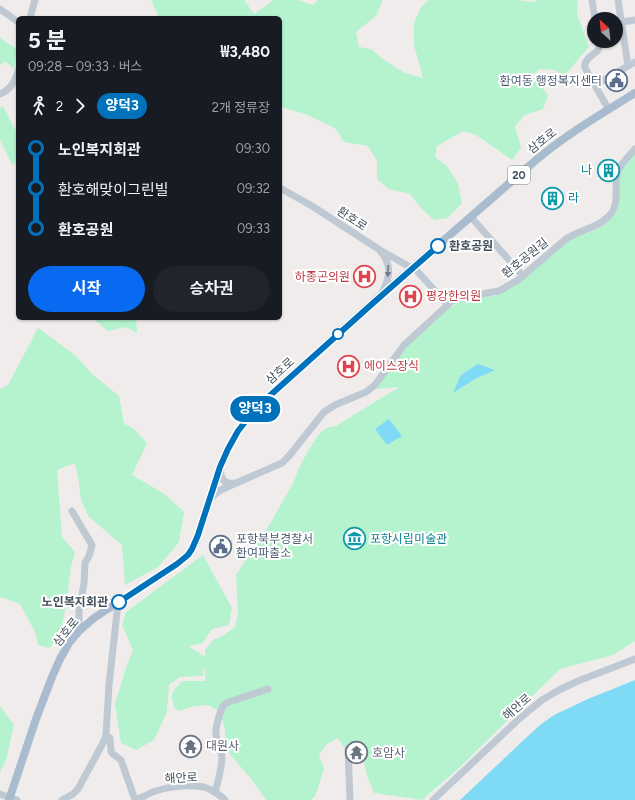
<!DOCTYPE html>
<html lang="ko">
<meta charset="utf-8">
<style>
:root{--surface:#171b24;--page:#20242c;--text:#f1f3f6;--muted:#9ea1a6;--accent:#076af0}
body{margin:0;font-family:Figtree,"Noto Sans KR",sans-serif;background:var(--page);color:var(--text);height:100vh;display:flex;flex-direction:column;font-size:15px;white-space:nowrap}
*{box-sizing:border-box;margin:0}
p{font-size:13px;color:var(--muted)}
.icon{flex:none;width:22px;height:22px;fill:none;stroke:currentColor;stroke-width:2;stroke-linecap:round;stroke-linejoin:round}
.map{position:relative;flex:1;overflow:hidden}
.drawer{position:absolute;left:16px;top:16px;width:266px;height:304px;display:flex;flex-direction:column;background:var(--surface);border-radius:6px;box-shadow:0 1px 3px #0004}
.drawer>*{flex:none}
.badge{padding:0 8px;border-radius:13px;font-size:14px;line-height:26px}
.needle{width:26px;rotate:333deg}
.tools{position:absolute;left:587px;top:12px;display:grid;gap:8px}
.tools a{display:grid;place-items:center;width:36px;height:36px;border-radius:50%;background:var(--surface);box-shadow:0 1px 3px #0004;font-size:20px}
.map>.badge{position:absolute;translate:-50% -50%;box-shadow:0 0 0 2px #fff}
.legs{display:flex;align-items:center;gap:6px;height:44px;padding:0 12px;font-size:13px}
.legs p{margin-inline-start:auto}
.overview{display:flex;align-items:center;justify-content:space-between;height:68px;padding:0 12px}
h1{font-size:22px;font-weight:700;line-height:30px}
.cta{display:flex;gap:8px;margin-top:auto;padding:8px 12px}
.cta a{flex:1;height:46px;border-radius:24px;background:var(--accent);color:#fff;font-size:16px;font-weight:700;line-height:46px;text-align:center}
.cta a+a{background:var(--page);color:var(--text)}
ul{padding:0 12px;list-style:none}
li{display:flex;align-items:center;gap:14px;height:40px;font-size:15px}
li i{display:grid;place-items:center;width:6px;height:100%;margin:0 5px;background:currentColor}
li i::after{content:'';width:10px;height:10px;margin:-5px;border:3px solid;border-radius:50%;background:var(--surface)}
li p{margin-inline-start:auto}
li:first-child i{background:linear-gradient(#0000 50%,currentColor 0)}
li:last-child i{background:linear-gradient(currentColor 50%,#0000 0)}
.map>svg:first-child{display:block}
.green{fill:#b5f3ce}
.water{fill:#7edaf5}
.lines{fill:none;stroke-linecap:round;stroke-linejoin:round}
.minor{stroke:#bec9d4;stroke-width:7}
.major{stroke:#a9bccf;stroke-width:8}
.oneway{fill:#6e7a86}
.line-1-casing{stroke:#fff;stroke-width:9}
.line-1{stroke:#0072bc;stroke-width:6}
.stop-1-dot{fill:#fff;stroke:#0072bc;stroke-width:2}
.labels{text-anchor:middle;stroke-width:4;stroke-linejoin:round;paint-order:stroke}
.shield{fill:#fff;stroke:#7b848d;stroke-width:1}
.shield-label{font-size:11px;font-weight:bold;fill:#43505c}
.service-label{font-size:12px;fill:#4e5e75;stroke:#fff;text-anchor:end}
.street-label{font-size:12px;fill:#43505c;stroke:#fff}
.culture-label{font-size:12px;fill:#0d838f;stroke:#fff;text-anchor:start}
.stop-label{font-size:12px;font-weight:bold;fill:#43505c;stroke:#fff;text-anchor:start}
.health-label{font-size:12px;fill:#be3a42;stroke:#fff;text-anchor:start}
.worship-label{font-size:12px;fill:#5b616d;stroke:#fff;text-anchor:start}
</style>
<div class="map">
<svg width="635" height="800" viewBox="0 0 635 800">
<rect width="100%" height="100%" fill="#f0ecec"/>
<g class="green">
<polygon points="151,0 244,0 254,14 274,0 298,0 313,5 318,0 383,0 376,16 356,32 359,47 371,49 384,60 405,73 423,78 414,45 414,23 421,7 429,0 518,0 532,2 539,0 578,0 577,14 589,47 563,77 556,70 540,69 531,76 540,85 548,95 543,109 525,115 515,126 521,148 512,160 476,135 463,131 437,146 435,157 446,165 458,183 462,203 448,218 434,220 422,209 410,194 389,189 377,179 377,161 368,146 344,142 335,128 305,114 280,107 280,18 159,18"/>
<polygon points="0,38 17,49 14,69 5,61 0,65"/>
<polygon points="3,106 18,135 18,161 12,165 0,140 0,108"/>
<path d="M635 152V641L613 655 560 669 459 768 422 800 374 793 367 776 363 758C350 754 346 750 338 738L326 745 319 755 324 769 315 797 310 800H266L251 779 229 753 225 743V730L220 712 208 705 190 707 181 711 175 709C169 694 172 692 182 681H205V665L203 676 180 677 169 685 167 712 154 740 136 750 121 743 115 704 126 668 133 650 122 625 126 612 203 555 232 608 229 625 212 629 203 643 188 646 205 657V650L213 640 224 635 235 627 238 614 236 575 271 522 293 483 299 468 309 449 319 434 326 428 336 426 389 393 400 387 376 389 409 344 444 312 462 300 495 296 520 281 562 245 575 237 591 232 601 227 612 218 616 213 618 206 619 180 622 168Z"/>
<polygon points="92,318 136,318 137,333 126,327 108,331"/>
<polygon points="38,328 75,355 92,374 119,396 124,424 133,428 147,443 132,475 163,493 184,512 179,542 158,567 125,585 122,545 89,517 81,500 78,477 75,463 57,470 62,537 75,552 71,567 66,605 60,636 49,648 38,645 35,632 20,604 0,597 0,389 8,385"/>
<polygon points="0,706 14,725 6,760 0,773"/>
</g>
<g class="water">
<polygon points="478,364 495,370 475,379 453,393 461,375"/>
<polygon points="389,419 402,436 387,445 375,429"/>
<polygon points="635,680 635,800 460,800 527,737 540,725 554,715 588,699"/>
</g>
<g class="lines">
<g class="minor">
<polyline points="592,0 595,19"/>
<polyline points="618,0 628,66"/>
<polyline points="0,9 18,22"/>
<polyline points="30,18 35,0"/>
<polyline points="616,23 635,20"/>
<path d="M598 41 599 48 598 50C592 56 583 60 585 68L609 110"/>
<polyline points="595,85 635,62"/>
<path d="M0 94C11 90 15 81 18 71"/>
<polyline points="280,188 312,206 380,250 417,271 448,305"/>
<polyline points="471,217 523,276"/>
<path d="M381 252C393 267 389 278 382 294"/>
<path d="M220 468C221 478 223 485 235 483"/>
<path d="M210 499 219 491 225 488 282 463 289 456 324 412 335 405 366 392 375 385 404 345 452 301 458 298 499 291 518 280 566 239C581 229 596 229 609 216 621 204 613 186 618 171 621 163 629 156 635 149"/>
<polyline points="72,511 92,545 89,556 85,563 84,583 79,611 79,631"/>
<polyline points="106,735 110,738 111,752 113,754 121,760 135,800"/>
<polyline points="348,749 350,800"/>
<path d="M215 792C218 782 221 770 222 759 222 750 217 743 216 735 215 729 220 710 224 705 226 703 229 702 232 701L268 689"/>
<polyline points="0,794 17,800"/>
<polyline points="62,800 73,794 78,789 104,741 106,735 109,685 118,603"/>
<path d="M136 800C143 797 149 793 156 791 170 786 193 784 207 788 214 791 220 795 225 800"/>
<polyline points="433,800 520,718 542,700 559,690 578,681 635,659"/>
</g>
<path class="major" d="M9 800 36 719 52 677 60 659 69 643 79 631 94 618 177 564C183 560 188 555 192 549 197 541 199 532 202 523 209 505 213 486 220 468 229 443 243 421 261 404L382 294 536 160C567 134 601 114 635 93"/>
</g>
<defs><path id="oneway-solid" d="M-6-.8H1V-3.2L6.5 0L1 3.2V.8H-6Z"/></defs>
<use class="oneway" href="#oneway-solid" transform="translate(388 271) rotate(92)"/>
<g class="lines">
<defs>
<polyline id="line-1" points="119,602 177,564 188,555 192,549 198,535 220,467 228,449 238,431 256,408 372,304 438,246"/>
</defs>
<use href="#line-1" class="line-1-casing"/>
<use href="#line-1" class="line-1"/>
</g>
<defs>
<symbol id="civic-ring" viewBox="-11 -11 22 22"><circle r="9.5" fill="#fff" stroke="#5c6f8a" stroke-width="1.5"/><path d="M-.6-6.5H3V-4.5H.6V-3L4-1V1h2V6H-6V1h2V-1L-.6-3ZM-1.2 2.5V6h2.4V2.5Z" fill="#5c6f8a"/></symbol>
<symbol id="building-ring" viewBox="-11 -11 22 22"><circle r="9.5" fill="#fff" stroke="#0f9aa8" stroke-width="1.5"/><path d="M-4-6H4V6H1V3H-1V6H-4ZM-2.5-4.3h1.7v1.8h-1.7ZM.8-4.3h1.7v1.8H.8ZM-2.5-1h1.7V.8h-1.7ZM.8-1h1.7V.8H.8Z" fill="#0f9aa8"/></symbol>
<symbol id="hospital-ring" viewBox="-11 -11 22 22"><circle r="9.5" fill="#fff" stroke="#e0444e" stroke-width="1.5"/><path d="M-5-5h3v3.5h4V-5h3V5h-3V1.5h-4V5h-3Z" fill="#e0444e"/></symbol>
<symbol id="museum-ring" viewBox="-11 -11 22 22"><circle r="9.5" fill="#fff" stroke="#0f9aa8" stroke-width="1.5"/><path d="M0-6L6-3V-2H-6V-3ZM-5-1h2V3h-2ZM-1-1h2V3h-2ZM3-1h2V3H3ZM-6 4H6V6H-6Z" fill="#0f9aa8"/></symbol>
<symbol id="temple-ring" viewBox="-11 -11 22 22"><circle r="9.5" fill="#fff" stroke="#6b7280" stroke-width="1.5"/><path d="M0-6L5-2H3V0L6.5 2.5H4V6H1.5V3h-3V6H-4V2.5H-6.5L-3 0V-2H-5Z" fill="#6b7280"/></symbol>
</defs>
<g fill-rule="evenodd">
<use href="#civic-ring" x="604" y="68" width="25" height="25"/>
<use href="#building-ring" x="596" y="158" width="25" height="25"/>
<use href="#building-ring" x="540" y="186" width="25" height="25"/>
<use href="#hospital-ring" x="352" y="264" width="25" height="25"/>
<use href="#hospital-ring" x="398" y="284" width="25" height="25"/>
<use href="#hospital-ring" x="336" y="354" width="25" height="25"/>
<use href="#museum-ring" x="342" y="526" width="25" height="25"/>
<use href="#civic-ring" x="208" y="534" width="25" height="25"/>
<use href="#temple-ring" x="178" y="734" width="25" height="25"/>
<use href="#temple-ring" x="344" y="740" width="25" height="25"/>
</g>
<g class="stop-1-dot">
<circle cx="438" cy="246" r="7"/>
<circle cx="338" cy="334" r="5"/>
<circle cx="119" cy="602" r="7"/>
</g>
<g class="labels">
<rect class="shield" x="508" y="166" width="22" height="18" rx="3"/>
<g class="shield-label">
<text x="519" y="179">20</text>
</g>
<g class="service-label">
<text x="602" y="85">환여동 행정복지센터</text>
<text x="236" y="543" text-anchor="start">포항북부경찰서<tspan x="236" dy="14">환여파출소</tspan></text>
</g>
<g class="street-label">
<text transform="translate(542 141) rotate(-38)" y="4">삼호로</text>
<text transform="translate(352 219) rotate(33)" y="4">환호로</text>
<text transform="translate(525 258) rotate(-39)" y="4">환호공원길</text>
<text transform="translate(280 371) rotate(-42)" y="4">삼호로</text>
<text transform="translate(66 632) rotate(-51)" y="4">삼호로</text>
<text transform="translate(517 707) rotate(-41)" y="4">해안로</text>
<text transform="translate(181 778) rotate(-3)" y="4">해안로</text>
</g>
<g class="culture-label">
<text x="592" y="174" text-anchor="end">나</text>
<text x="568" y="202">라</text>
<text x="370" y="543">포항시립미술관</text>
</g>
<g class="stop-label">
<text x="449" y="250">환호공원</text>
<text x="108" y="606" text-anchor="end">노인복지회관</text>
</g>
<g class="health-label">
<text x="350" y="281" text-anchor="end">하종곤의원</text>
<text x="426" y="300">평강한의원</text>
<text x="364" y="370">에이스장식</text>
</g>
<g class="worship-label">
<text x="206" y="750">대원사</text>
<text x="372" y="757">호암사</text>
</g>
</g>
</svg>
<div class="tools">
<a><svg class="needle" viewBox="-14 -14 28 28"><path d="M0-13l5 13h-10z" fill="#e53935"/><path d="M0 13l5-13h-10z" fill="#9ea1a6"/></svg></a>
</div>
<b class="badge" style="left:255px;top:409px;background:#0072bc;color:#fff">양덕3</b>
<section class="drawer">
<div class="overview"><div><h1>5 분</h1><p>09:28 – 09:33 · 버스</p></div><b>₩3,480</b></div>
<div class="legs"><svg class="icon" aria-label="walk" viewBox="0 0 24 24"><circle cx="13" cy="4" r="2"/><path d="M13 8l-2 6 4 7M11 14l-3 7M7 12l3-4h3l4 4"/></svg>2<svg class="icon" aria-label="forward" viewBox="0 0 24 24"><path d="M9 5l7 7-7 7"/></svg><b class="badge" style="background:#0072bc;color:#fff">양덕3</b><p>2개 정류장</p></div>
<ul>
<li><i style="color:#0072bc"></i><b>노인복지회관</b><p>09:30</p></li>
<li><i style="color:#0072bc"></i><span>환호해맞이그린빌</span><p>09:32</p></li>
<li><i style="color:#0072bc"></i><b>환호공원</b><p>09:33</p></li>
</ul>
<div class="cta"><a>시작</a><a>승차권</a></div>
</section>
</div>
